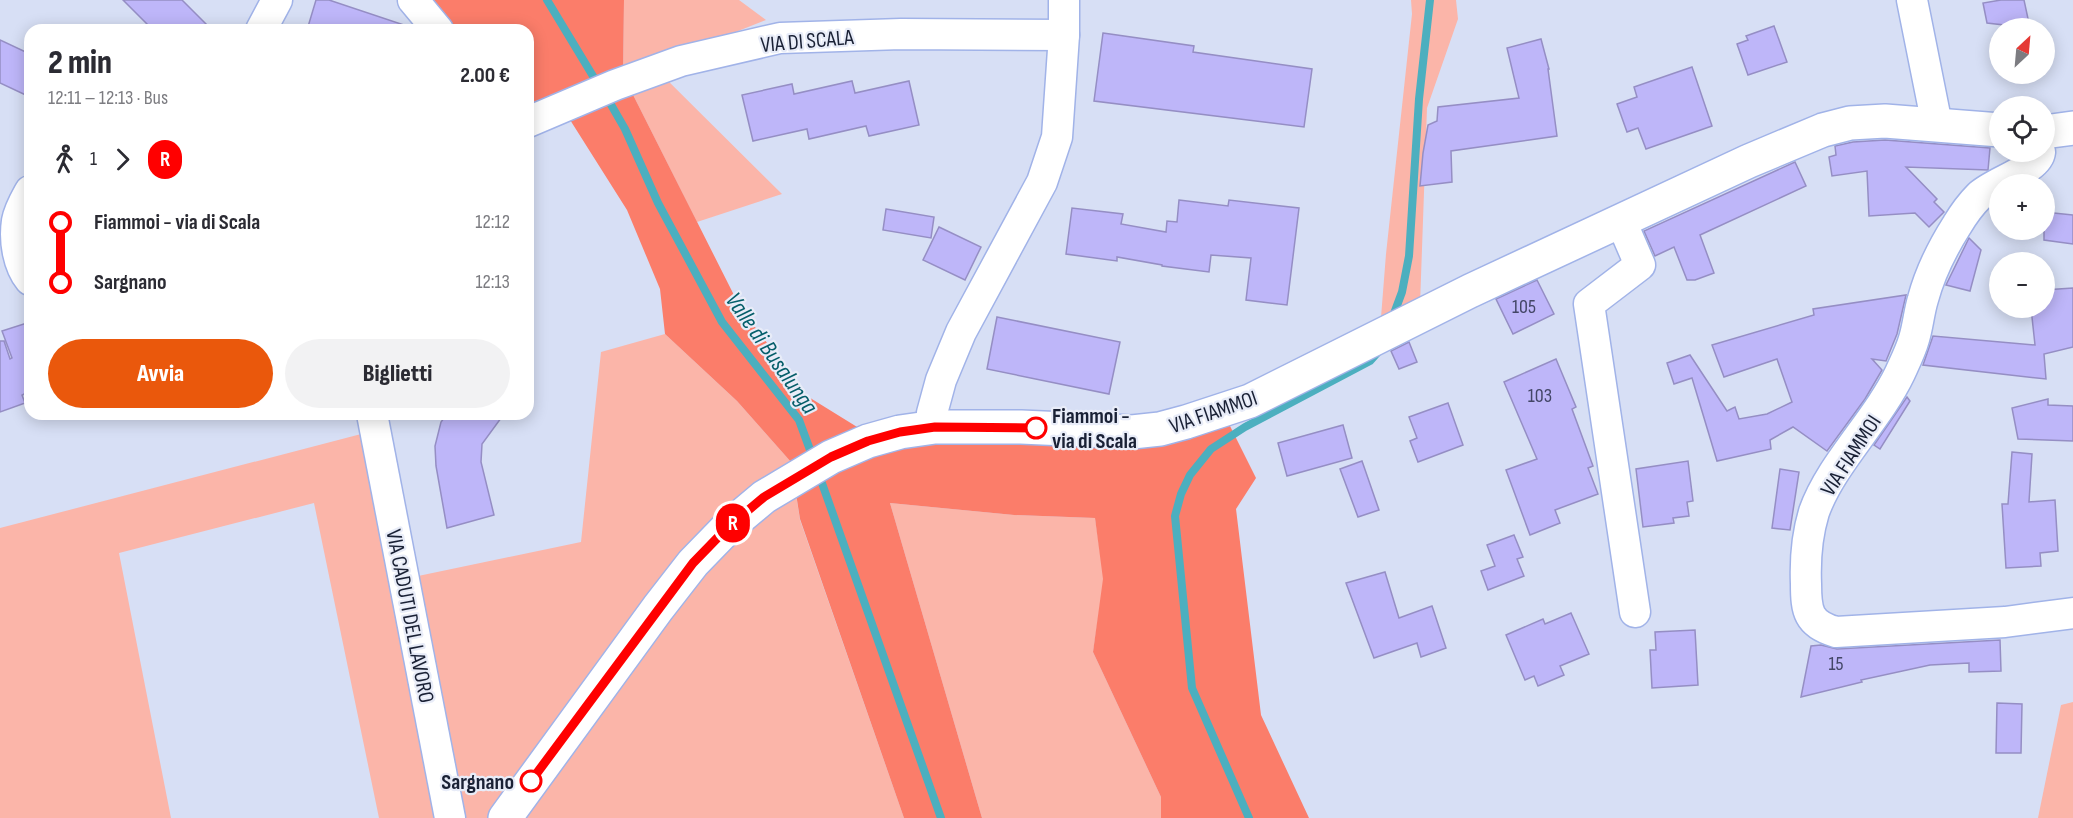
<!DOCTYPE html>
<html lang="it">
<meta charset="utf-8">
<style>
:root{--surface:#fff;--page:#f2f2f3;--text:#2b2b33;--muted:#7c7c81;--accent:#ea580c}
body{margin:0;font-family:"Sofia Sans Condensed",sans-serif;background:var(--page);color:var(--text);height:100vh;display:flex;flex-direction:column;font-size:22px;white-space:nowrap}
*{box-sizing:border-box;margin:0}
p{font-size:20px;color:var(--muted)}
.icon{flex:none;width:33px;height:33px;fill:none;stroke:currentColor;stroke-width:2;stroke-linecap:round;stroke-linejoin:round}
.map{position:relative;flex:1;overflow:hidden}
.details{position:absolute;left:24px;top:24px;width:510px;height:396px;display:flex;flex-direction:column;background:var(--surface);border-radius:18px;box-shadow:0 3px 15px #0003}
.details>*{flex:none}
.badge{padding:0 12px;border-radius:20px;font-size:21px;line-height:39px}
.needle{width:39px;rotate:26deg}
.tools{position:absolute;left:1989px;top:18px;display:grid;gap:12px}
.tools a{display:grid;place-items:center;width:66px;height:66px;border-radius:50%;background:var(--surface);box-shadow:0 3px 15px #0003;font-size:30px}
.map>.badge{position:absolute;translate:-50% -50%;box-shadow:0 0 0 3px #fff}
.legs{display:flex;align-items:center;gap:9px;height:66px;padding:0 24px;font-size:20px}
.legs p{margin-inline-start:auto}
.head{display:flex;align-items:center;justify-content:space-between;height:102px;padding:0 24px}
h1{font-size:33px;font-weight:800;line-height:45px}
.button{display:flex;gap:12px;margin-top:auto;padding:12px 24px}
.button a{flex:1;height:69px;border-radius:36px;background:var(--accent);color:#fff;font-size:24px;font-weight:800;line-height:69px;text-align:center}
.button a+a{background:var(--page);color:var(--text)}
ul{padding:0 24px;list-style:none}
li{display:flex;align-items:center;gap:21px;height:60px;font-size:22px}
li i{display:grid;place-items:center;width:9px;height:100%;margin:0 8px;background:currentColor}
li i::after{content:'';width:15px;height:15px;margin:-8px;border:4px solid;border-radius:50%;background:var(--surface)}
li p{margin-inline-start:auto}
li:first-child i{background:linear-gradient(#0000 50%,currentColor 0)}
li:last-child i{background:linear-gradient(currentColor 50%,#0000 0)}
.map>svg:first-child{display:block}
.green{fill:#fbb5a9}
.forest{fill:#fb7d6a}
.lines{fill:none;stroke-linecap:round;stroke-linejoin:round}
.stream{stroke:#4cafbf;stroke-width:8}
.building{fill:#beb6f9;stroke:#958ec4;stroke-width:1.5}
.minor-casing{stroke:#a1b3e8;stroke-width:33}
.tertiary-casing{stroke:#a1b3e8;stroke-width:36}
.minor{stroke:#fff;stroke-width:30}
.tertiary{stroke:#fff;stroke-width:33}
.line-1-casing{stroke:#fff;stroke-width:14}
.line-1{stroke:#f00;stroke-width:9}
.stop-1-dot{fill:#fff;stroke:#f00;stroke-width:3}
.labels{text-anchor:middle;stroke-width:4.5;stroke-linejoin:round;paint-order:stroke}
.number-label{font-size:20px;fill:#434666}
.street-label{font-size:22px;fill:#1a2135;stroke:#e8ecf8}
.stop-label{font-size:22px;font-weight:bold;fill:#1a2135;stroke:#e8ecf8;text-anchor:start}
.water-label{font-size:24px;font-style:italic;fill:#055e6a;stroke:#e8ecf8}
</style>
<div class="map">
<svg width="2073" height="818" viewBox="0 0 2073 818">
<rect width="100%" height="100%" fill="#d7dff5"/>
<g class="green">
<polygon points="624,0 739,0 766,20 652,65 782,194 697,222 623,75"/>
<polygon points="1411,0 1456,0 1458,19 1427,108 1420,305 1380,330 1386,254 1412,14"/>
<polygon points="665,334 737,401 791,462 800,520 904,818 379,818 314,503 119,553 171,818 0,818 0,528 365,433 399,580 581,542 601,352"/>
<polygon points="890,503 1014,515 1095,518 1104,579 1093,652 1161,797 1161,818 982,818"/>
<polygon points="2073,702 2073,818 2038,818 2061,705"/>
</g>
<polygon class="forest" points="422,0 624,0 623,75 740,307 807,396 862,430 1229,424 1256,478 1236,509 1261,715 1309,818 1161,818 1161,797 1093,652 1103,579 1095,518 1014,515 890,503 982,818 904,818 800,519 791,462 737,401 665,334 660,289 627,210 560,104 528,115 528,30 447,30"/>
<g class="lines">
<g class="stream">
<polyline points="547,0 599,86"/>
<polyline points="606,96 625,129 658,203 722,322 799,420 813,458"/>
<polyline points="1392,319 1402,292 1409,256 1419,99 1430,0"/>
<polyline points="818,472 941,818"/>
<polyline points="1249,818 1192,688 1175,516 1181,494 1190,475 1211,449 1245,427 1370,361 1378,352"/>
</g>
</g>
<g class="building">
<polygon points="123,0 182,0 212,30 153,30"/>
<polygon points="316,0 329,0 407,26 407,30 307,30"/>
<polygon points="2001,0 2024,0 2030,28 2005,28 2004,25 1987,23 1983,3"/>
<polygon points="1774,26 1787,62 1748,75 1737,44 1748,40 1746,36"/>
<polygon points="1103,33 1194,46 1193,52 1312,69 1304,127 1094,101"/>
<polygon points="1541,39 1549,69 1548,69 1557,136 1451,151 1452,182 1420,186 1423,153 1428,125 1437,121 1438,107 1519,98 1507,48"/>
<polygon points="0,40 30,54 30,97 0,83"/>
<polygon points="1692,67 1712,126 1646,149 1638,128 1627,132 1617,104 1637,97 1634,87"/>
<polygon points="852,81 855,93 909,81 919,125 869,136 866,126 809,139 807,129 753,141 742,95 792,84 794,94"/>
<polygon points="1885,140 1990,148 1988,170 1906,167 1937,199 1934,202 1944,212 1929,227 1915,213 1869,216 1867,171 1832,176 1829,157 1836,155 1835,146 1853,142"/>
<polygon points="1795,162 1806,186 1700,235 1714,273 1695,280 1687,280 1674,247 1655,256 1644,231"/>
<polygon points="1179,200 1228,206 1229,200 1299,208 1287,305 1246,300 1251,258 1211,255 1209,272 1162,266 1162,265 1117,257 1117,261 1066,254 1072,208 1123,214 1121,224 1166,232 1167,221 1177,222"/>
<polygon points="886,209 934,217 931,238 883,230"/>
<polygon points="2044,212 2073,215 2073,244 2044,240"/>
<polygon points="939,227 981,247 965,280 923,260"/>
<polygon points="1969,238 1981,250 1970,291 1946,285"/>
<polygon points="1537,280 1554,314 1513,334 1496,299"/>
<polygon points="2073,288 2073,347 2044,354 2046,379 1923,365 1933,336 2035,345 2031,308 2044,308 2044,290"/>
<polygon points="1906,295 1897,334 1886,361 1872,359 1882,370 1865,399 1827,451 1793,427 1770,440 1771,449 1717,461 1692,378 1674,384 1667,363 1690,355 1727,411 1735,407 1739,419 1767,414 1792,402 1777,359 1724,377 1712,345 1814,315 1813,309"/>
<polygon points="997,317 1120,342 1109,394 987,369"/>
<polygon points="30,322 30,401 27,401 24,394 22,395 25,403 0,412 0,341 4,341 10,359 12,358 2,331"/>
<polygon points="1409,342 1417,362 1399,369 1391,351"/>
<polygon points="1556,359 1576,407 1572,409 1593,466 1588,468 1598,494 1555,510 1560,523 1530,535 1506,470 1537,459 1504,382"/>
<polygon points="1907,397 1910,401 1880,449 1874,445"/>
<polygon points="2048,399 2048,405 2073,406 2073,441 2018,439 2012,408"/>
<polygon points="1448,403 1463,445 1418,462 1410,441 1417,438 1409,417"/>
<polygon points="447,414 504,414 482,444 481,462 494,515 447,528 436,466 435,446 441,422"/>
<polygon points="1343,425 1352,458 1287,476 1278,443"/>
<polygon points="2012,452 2032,454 2029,502 2055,500 2058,551 2040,553 2041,566 2006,568 2002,504 2008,504"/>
<polygon points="1362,461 1379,510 1358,517 1340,469"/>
<polygon points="1688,461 1693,501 1687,502 1689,516 1673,518 1674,523 1643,527 1636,469"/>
<polygon points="1780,469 1799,472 1790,530 1772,528"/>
<polygon points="1514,535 1523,557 1517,559 1524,576 1488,590 1481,571 1495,566 1487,545"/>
<polygon points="1385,572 1399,618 1432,606 1446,648 1421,657 1417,643 1374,658 1346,583"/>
<polygon points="1571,613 1589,654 1560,666 1564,675 1538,686 1534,676 1525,680 1506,635 1543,619 1545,624"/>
<polygon points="1695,630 1698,685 1652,688 1650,650 1656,650 1655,632"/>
<polygon points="2000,640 2001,671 1969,672 1969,663 1930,665 1861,680 1862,682 1801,697 1811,646 1821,645 1837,649"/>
<polygon points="1997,703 2022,704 2021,753 1996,753"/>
</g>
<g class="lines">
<defs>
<g id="minor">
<polyline points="413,0 438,30"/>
<polyline points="1912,0 1937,125"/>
<polyline points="261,30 277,0"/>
<polyline points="528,122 615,85 681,61 780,38 901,34 1064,35"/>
<path d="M2040 152C2038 170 1993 182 1979 196 1971 204 1963 215 1957 225 1943 247 1930 273 1923 299 1919 312 1918 326 1914 339 1911 350 1905 362 1900 373 1877 421 1831 464 1814 512 1807 535 1805 560 1806 584 1806 611 1808 624 1836 632L2005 622 2073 613"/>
<path d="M30 191C25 200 19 210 17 221 14 241 18 265 30 280"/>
<polyline points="1621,221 1640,265 1589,304 1635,612"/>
<polyline points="372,414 450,818"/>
<polyline points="935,427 932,413 941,380 961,332 1042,182 1057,137 1064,35 1064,0"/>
</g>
<g id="tertiary">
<polyline points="2044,132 2073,128"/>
<polyline points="505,818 658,608 693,563 727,528 764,497 831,457 868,441 900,432 935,427 1021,427 1132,432 1160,429 1186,422 1250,401 1470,291 1749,161 1823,130 1850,123 1885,121 2000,130"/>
</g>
</defs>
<use href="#minor" class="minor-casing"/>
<use href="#tertiary" class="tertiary-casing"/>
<use href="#minor" class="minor"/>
<use href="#tertiary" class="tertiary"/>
</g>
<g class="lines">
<defs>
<polyline id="line-1" points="531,781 693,563 727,528 764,497 831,457 868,441 900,432 935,427 1036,428"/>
</defs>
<use href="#line-1" class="line-1-casing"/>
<use href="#line-1" class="line-1"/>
</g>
<g class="stop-1-dot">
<circle cx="1036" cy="428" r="10"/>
<circle cx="531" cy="781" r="10"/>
</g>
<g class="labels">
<g class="number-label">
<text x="1524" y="313">105</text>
<text x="1540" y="402">103</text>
<text x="1836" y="670">15</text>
</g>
<g class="street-label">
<text transform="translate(807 40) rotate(-5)" y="8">VIA DI SCALA</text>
<text transform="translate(1213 411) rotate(-19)" y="8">VIA FIAMMOI</text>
<text transform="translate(1850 455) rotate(-57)" y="8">VIA FIAMMOI</text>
<text transform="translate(411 616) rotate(79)" y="8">VIA CADUTI DEL LAVORO</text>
</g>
<g class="stop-label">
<text x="1052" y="423">Fiammoi -<tspan x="1052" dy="25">via di Scala</tspan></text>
<text x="514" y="789" text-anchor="end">Sargnano</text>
</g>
<g class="water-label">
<text transform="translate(772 353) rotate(55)" y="8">Valle di Busalunga</text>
</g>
</g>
</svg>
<div class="tools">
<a><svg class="needle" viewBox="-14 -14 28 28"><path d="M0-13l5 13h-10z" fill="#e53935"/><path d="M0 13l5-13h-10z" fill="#7c7c81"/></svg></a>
<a><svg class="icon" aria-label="locate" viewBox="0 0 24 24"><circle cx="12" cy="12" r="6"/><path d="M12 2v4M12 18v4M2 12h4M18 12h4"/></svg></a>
<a>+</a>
<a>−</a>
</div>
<b class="badge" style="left:733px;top:523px;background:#f00;color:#fff">R</b>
<section class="details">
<div class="head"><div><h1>2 min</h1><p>12:11 – 12:13 · Bus</p></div><b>2.00 €</b></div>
<div class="legs"><svg class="icon" aria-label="walk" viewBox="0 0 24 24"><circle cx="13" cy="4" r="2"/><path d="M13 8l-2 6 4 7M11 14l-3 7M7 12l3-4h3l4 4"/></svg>1<svg class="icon" aria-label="forward" viewBox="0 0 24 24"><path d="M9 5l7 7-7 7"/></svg><b class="badge" style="background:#f00;color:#fff">R</b></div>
<ul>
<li><i style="color:#f00"></i><b>Fiammoi - via di Scala</b><p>12:12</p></li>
<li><i style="color:#f00"></i><b>Sargnano</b><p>12:13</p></li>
</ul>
<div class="button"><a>Avvia</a><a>Biglietti</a></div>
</section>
</div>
